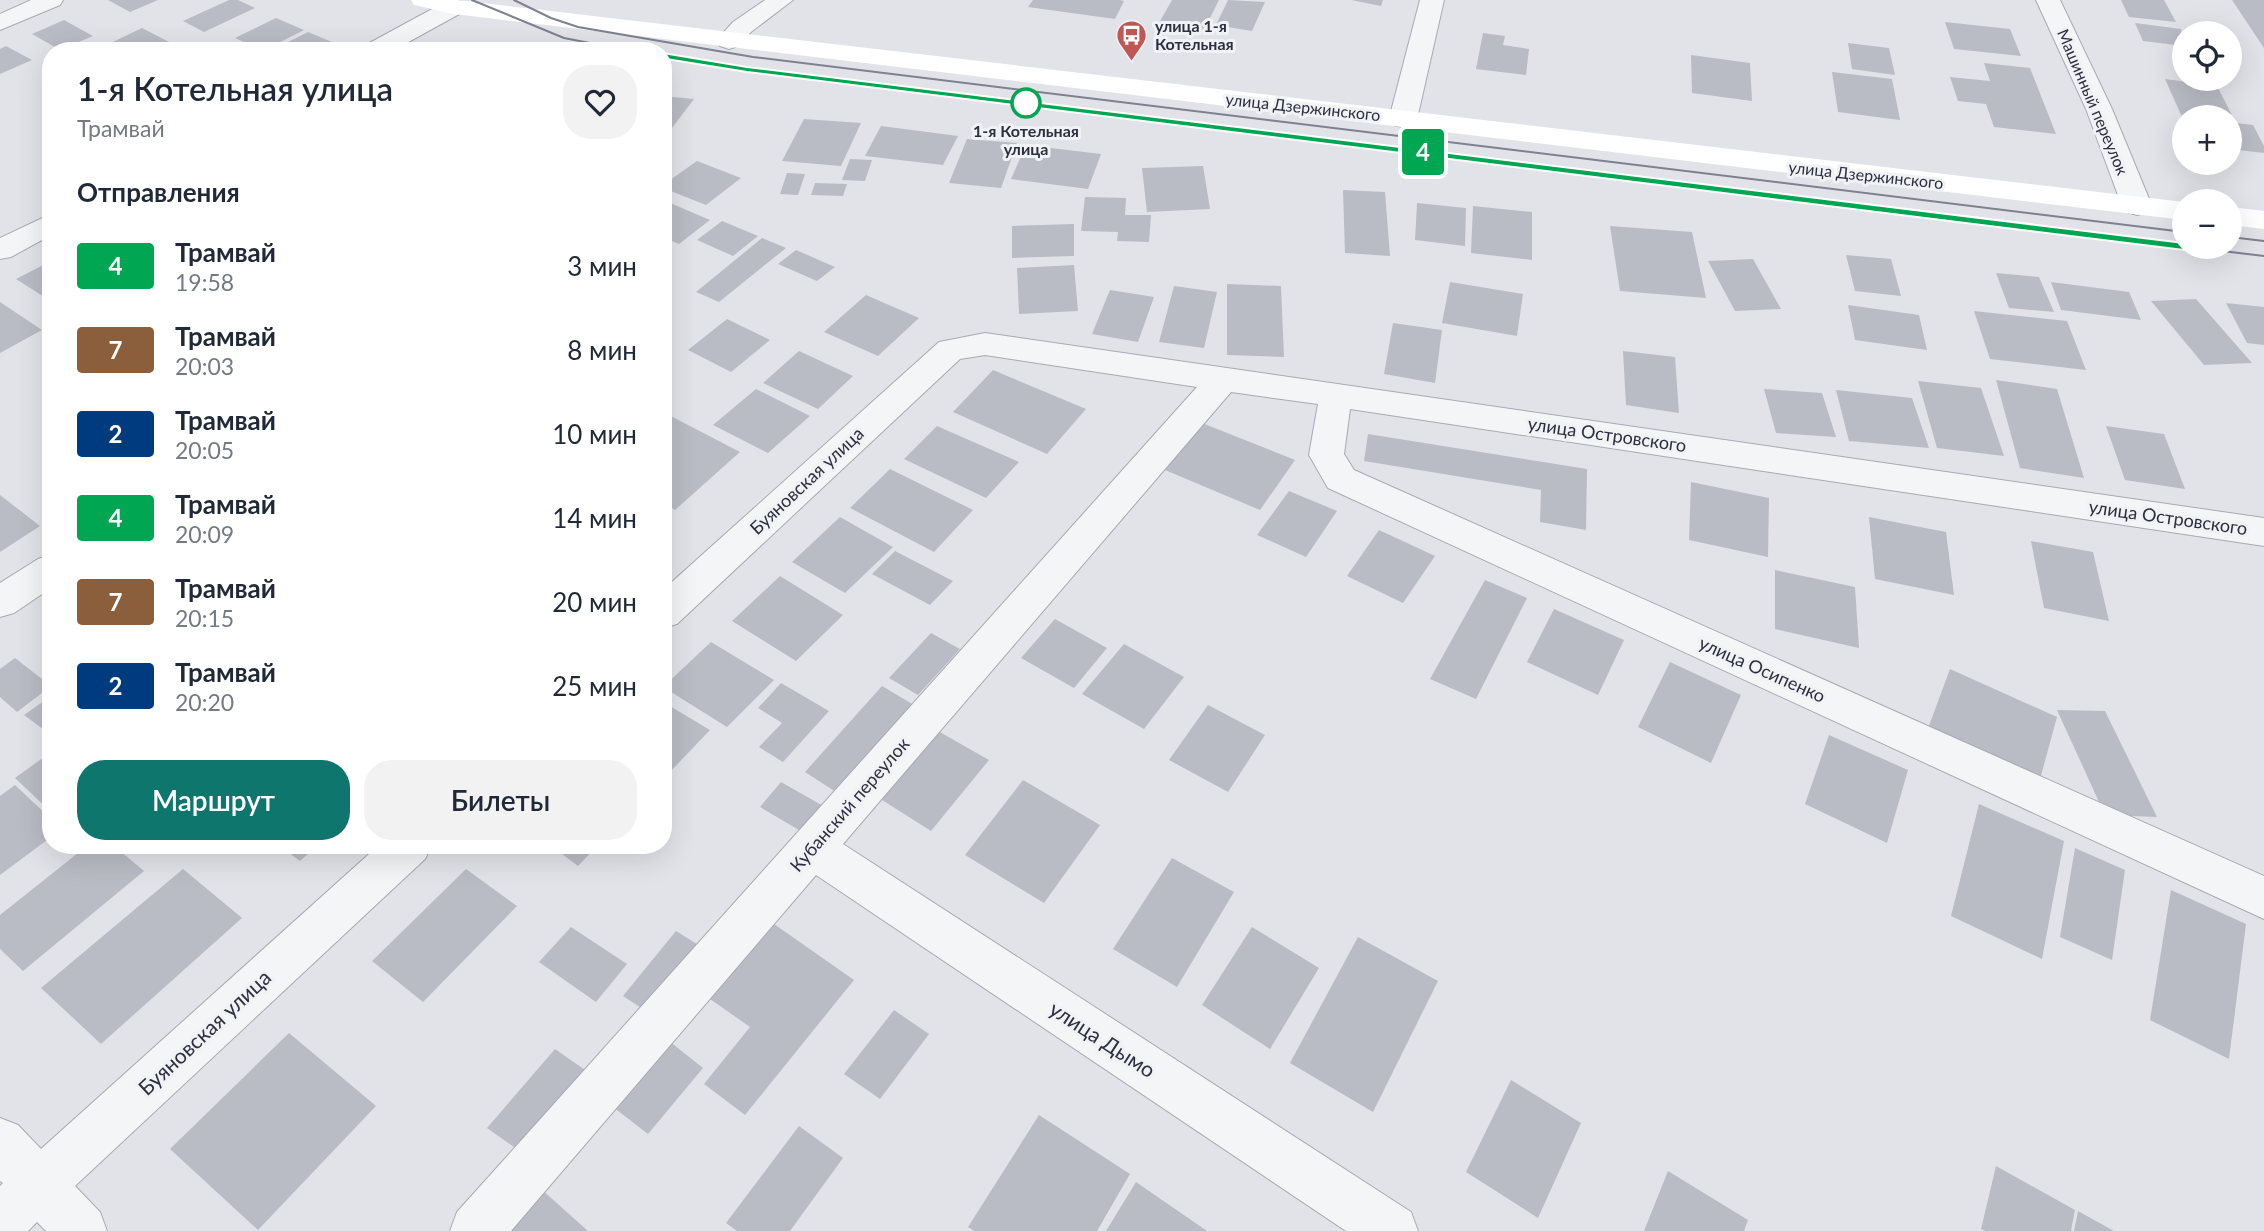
<!DOCTYPE html>
<html lang="ru">
<meta charset="utf-8">
<style>
:root{--surface:#fff;--page:#f2f2f3;--text:#1f2937;--muted:#747a83;--accent:#0f766e}
body{margin:0;font-family:Lato,sans-serif;background:var(--page);color:var(--text);height:100vh;display:flex;flex-direction:column;font-size:26px;white-space:nowrap}
*{box-sizing:border-box;margin:0}
p{font-size:23px;color:var(--muted)}
.icon{flex:none;width:38px;height:38px;fill:none;stroke:currentColor;stroke-width:2;stroke-linecap:round;stroke-linejoin:round}
.map{position:relative;flex:1;overflow:hidden}
.sheet{position:absolute;left:42px;top:42px;width:630px;height:812px;display:flex;flex-direction:column;background:var(--surface);border-radius:28px;box-shadow:0 7px 28px #0002}
.sheet>*{flex:none}
.badge{padding:0 14px;border-radius:5px;font-size:24px;line-height:46px}
.tools{position:absolute;left:2172px;top:21px;display:grid;gap:14px}
.tools a{display:grid;place-items:center;width:70px;height:70px;border-radius:50%;background:var(--surface);box-shadow:0 7px 28px #0002;font-size:35px}
.map>.badge{position:absolute;translate:-50% -50%;box-shadow:0 0 0 4px #fff}
h2{padding:0 35px;font-size:26px;line-height:63px}
.round{display:grid;place-items:center;flex:none;width:74px;height:74px;border-radius:28px;background:var(--page)}
.overview{display:flex;align-items:center;justify-content:space-between;height:119px;padding:0 35px}
h1{font-size:33px;font-weight:600;line-height:52px}
.action{display:flex;gap:14px;margin-top:auto;padding:14px 35px}
.action a{flex:1;height:80px;border-radius:28px;background:var(--accent);color:#fff;font-size:28px;font-weight:600;line-height:80px;text-align:center}
.action a+a{background:var(--page);color:var(--text)}
ul{padding:0;list-style:none}
li{display:flex;align-items:center;gap:21px;height:84px;padding:0 35px}
li div{flex:1}
li b{display:block;font-size:26px}
li em{font-style:normal}
li .badge{min-width:77px;font-weight:700;text-align:center}
.map>svg:first-child{display:block}
.building{fill:#babcc5}
.lines{fill:none;stroke-linecap:round;stroke-linejoin:round}
.minor-casing{stroke:#a8a9b3;stroke-width:2}
.tertiary-casing{stroke:#a8a9b3;stroke-width:2}
.minor{fill:#f4f5f7;fill-rule:evenodd}
.tertiary{fill:#f4f5f7;fill-rule:evenodd}
.secondary{fill:#fff;fill-rule:evenodd}
.tram{stroke:#7d8190;stroke-width:2}
.line{fill:#00a651;stroke:#fff;stroke-width:2}
.stop-dot{fill:#fff;stroke:#00a651;stroke-width:3.5}
.labels{text-anchor:middle;stroke-width:6;stroke-linejoin:round;paint-order:stroke}
.far-poi-label{font-size:16px;font-weight:bold;fill:#2c2f3f;stroke:#f1f2f6;text-anchor:start}
.far-street-label{font-size:16px;fill:#2c2f3f;stroke:#f1f2f6}
.far-stop-label{font-size:16px;font-weight:bold;fill:#2c2f3f;stroke:#f1f2f6}
.street-label{font-size:18px;fill:#2c2f3f;stroke:#f1f2f6}
.near-street-label{font-size:21px;fill:#2c2f3f;stroke:#f1f2f6}
</style>
<div class="map">
<svg width="2264" height="1231" viewBox="0 0 2264 1231">
<rect width="100%" height="100%" fill="#e2e3e9"/>
<g class="building">
<polygon points="108,0 158,0 130,12"/>
<polygon points="229,0 238,0 255,8 204,32 183,21"/>
<polygon points="1033,0 1120,0 1124,1 1115,19 1028,7"/>
<polygon points="1172,0 1219,0 1204,30 1159,23"/>
<polygon points="1228,0 1265,2 1252,31 1216,25"/>
<polygon points="1351,0 1383,0 1381,6"/>
<polygon points="2121,0 2164,0 2176,22 2129,17"/>
<polygon points="2232,0 2264,0 2264,48"/>
<polygon points="276,18 304,30 263,51 235,38"/>
<polygon points="64,20 93,36 60,50 32,34"/>
<polygon points="1945,22 2010,29 2021,56 1954,49"/>
<polygon points="2135,23 2181,29 2184,46 2143,41"/>
<polygon points="142,28 169,42 149,51 94,51"/>
<polygon points="308,32 346,48 340,51 270,51"/>
<polygon points="1483,33 1505,36 1503,45 1529,49 1526,75 1476,69"/>
<polygon points="1848,43 1889,48 1895,75 1852,69"/>
<polygon points="6,46 32,60 0,74 0,49"/>
<polygon points="1691,55 1750,63 1752,101 1692,93"/>
<polygon points="1984,63 2030,68 2056,134 1994,127 1986,104 1958,101 1950,77 1990,81"/>
<polygon points="1832,72 1892,79 1900,120 1838,112"/>
<polygon points="2165,79 2217,86 2236,123 2253,125 2264,146 2264,153 2230,149 2230,117 2182,117"/>
<polygon points="663,96 694,99 669,132 663,131"/>
<polygon points="804,119 861,123 841,166 782,161"/>
<polygon points="881,126 958,136 943,165 865,156"/>
<polygon points="967,139 1017,143 1001,188 949,183"/>
<polygon points="1026,145 1101,154 1088,189 1011,179"/>
<polygon points="850,159 872,160 865,181 842,180"/>
<polygon points="697,161 741,178 706,205 663,188 663,185"/>
<polygon points="1203,166 1210,209 1147,212 1142,168"/>
<polygon points="787,173 805,174 798,195 780,194"/>
<polygon points="815,183 847,184 843,196 811,195"/>
<polygon points="1343,190 1385,192 1390,256 1345,253"/>
<polygon points="1085,197 1126,198 1125,215 1151,215 1149,242 1117,241 1118,232 1081,231"/>
<polygon points="663,200 710,220 679,244 663,237"/>
<polygon points="1417,203 1466,208 1465,246 1415,240"/>
<polygon points="1473,206 1532,212 1532,260 1471,253"/>
<polygon points="722,221 758,236 733,256 697,240"/>
<polygon points="1074,224 1074,256 1012,258 1012,226"/>
<polygon points="1610,226 1692,232 1706,298 1620,291"/>
<polygon points="762,238 786,248 719,302 696,292"/>
<polygon points="796,250 835,267 817,281 778,264"/>
<polygon points="1846,255 1891,259 1901,296 1855,291"/>
<polygon points="1753,259 1781,309 1735,311 1708,261"/>
<polygon points="51,261 51,299 49,300 16,279"/>
<polygon points="1074,265 1078,311 1019,314 1017,268"/>
<polygon points="1996,273 2039,277 2054,312 2009,308"/>
<polygon points="1450,282 1523,294 1517,336 1442,323"/>
<polygon points="2051,282 2129,292 2141,320 2061,310"/>
<polygon points="1227,284 1281,286 1284,357 1227,355"/>
<polygon points="1174,286 1217,292 1204,348 1159,342"/>
<polygon points="1110,290 1154,297 1138,342 1092,334"/>
<polygon points="866,295 919,318 878,356 824,332"/>
<polygon points="2196,299 2252,363 2204,365 2151,301"/>
<polygon points="0,302 42,330 0,353"/>
<polygon points="2226,303 2264,307 2264,345 2247,343"/>
<polygon points="1848,305 1919,315 1927,350 1855,340"/>
<polygon points="1974,311 2067,321 2086,370 1990,359"/>
<polygon points="727,319 770,340 731,372 688,350"/>
<polygon points="1393,323 1442,330 1435,383 1384,374"/>
<polygon points="799,351 853,376 818,409 763,383"/>
<polygon points="1623,351 1675,357 1679,413 1626,405"/>
<polygon points="993,370 1086,409 1047,454 953,412"/>
<polygon points="1996,380 2057,389 2084,478 2020,468"/>
<polygon points="1918,381 1981,388 2004,456 1937,448"/>
<polygon points="756,389 810,416 768,453 713,425"/>
<polygon points="1764,389 1822,393 1836,437 1776,433"/>
<polygon points="1836,390 1912,398 1929,448 1849,441"/>
<polygon points="663,412 740,452 675,510 663,503"/>
<polygon points="1202,423 1295,460 1260,510 1165,470"/>
<polygon points="937,426 1019,462 986,498 904,459"/>
<polygon points="2106,426 2164,434 2185,489 2125,480"/>
<polygon points="1368,434 1587,469 1586,530 1540,522 1541,490 1364,461"/>
<polygon points="890,469 973,510 934,552 850,508"/>
<polygon points="1691,482 1769,498 1768,557 1689,540"/>
<polygon points="1289,491 1337,511 1306,557 1257,535"/>
<polygon points="0,495 40,526 0,552"/>
<polygon points="840,517 893,547 845,593 792,562"/>
<polygon points="1869,517 1946,532 1954,595 1875,579"/>
<polygon points="1379,530 1435,556 1403,603 1347,576"/>
<polygon points="2031,541 2093,552 2109,621 2044,608"/>
<polygon points="895,551 953,581 930,605 872,574"/>
<polygon points="1775,570 1855,587 1859,648 1775,629"/>
<polygon points="780,576 843,615 796,661 732,621"/>
<polygon points="1485,580 1527,598 1476,699 1430,679"/>
<polygon points="1554,609 1624,640 1598,695 1527,662"/>
<polygon points="1055,619 1107,648 1074,688 1021,658"/>
<polygon points="931,633 960,649 918,695 889,678"/>
<polygon points="711,642 774,680 727,727 663,687"/>
<polygon points="1124,644 1184,677 1144,729 1082,694"/>
<polygon points="15,658 51,686 17,712 0,697 0,669"/>
<polygon points="1670,662 1741,695 1711,763 1638,727"/>
<polygon points="1950,669 2057,717 2039,783 1927,731"/>
<polygon points="781,683 829,711 783,762 759,747 782,723 758,708"/>
<polygon points="882,686 914,705 836,792 805,772"/>
<polygon points="51,696 51,735 24,715"/>
<polygon points="663,702 710,730 667,775 663,772"/>
<polygon points="1208,705 1265,735 1228,792 1169,760"/>
<polygon points="2057,710 2105,711 2157,817 2105,815"/>
<polygon points="938,731 989,760 931,831 879,798"/>
<polygon points="1829,735 1908,770 1887,843 1805,804"/>
<polygon points="51,752 51,812 15,778"/>
<polygon points="1023,780 1100,825 1044,903 965,855"/>
<polygon points="781,782 825,807 804,833 760,807"/>
<polygon points="15,785 51,819 51,837 0,875 0,796"/>
<polygon points="1979,804 2064,841 2042,959 1951,916"/>
<polygon points="88,845 113,845 144,871 23,971 0,949 0,915"/>
<polygon points="278,845 318,845 300,861"/>
<polygon points="550,845 598,845 578,866"/>
<polygon points="2075,848 2125,870 2112,960 2060,937"/>
<polygon points="1172,858 1234,892 1177,987 1113,949"/>
<polygon points="183,869 242,918 101,1044 41,988"/>
<polygon points="466,869 517,906 423,1002 372,961"/>
<polygon points="2171,890 2246,924 2229,1059 2150,1020"/>
<polygon points="774,924 854,980 745,1115 704,1084 750,1027 710,999"/>
<polygon points="571,927 627,964 596,1002 539,962"/>
<polygon points="1252,927 1319,968 1270,1049 1202,1005"/>
<polygon points="676,931 697,944 643,1009 623,996"/>
<polygon points="1358,937 1438,981 1373,1112 1290,1063"/>
<polygon points="894,1010 929,1034 880,1099 844,1074"/>
<polygon points="289,1033 376,1106 258,1230 170,1149"/>
<polygon points="669,1041 703,1068 648,1134 613,1107"/>
<polygon points="555,1049 588,1072 521,1152 487,1128"/>
<polygon points="1511,1080 1581,1123 1538,1218 1466,1172"/>
<polygon points="1039,1115 1130,1174 1097,1231 974,1231 968,1227"/>
<polygon points="799,1126 843,1158 790,1231 737,1231 726,1223"/>
<polygon points="1996,1166 2075,1210 2071,1231 1985,1231 1981,1229"/>
<polygon points="1668,1171 1748,1220 1744,1231 1644,1231"/>
<polygon points="1136,1182 1207,1231 1106,1231"/>
<polygon points="541,1189 588,1231 503,1231"/>
<polygon points="2078,1211 2114,1231 2074,1231"/>
</g>
<g class="lines">
<defs>
<g id="minor">
<polygon points="31,0 63,0 60,5 0,30 0,14"/>
<polygon points="455,0 463,2 466,7 463,12 392,51 360,51 364,46 445,2"/>
<polygon points="1420,0 1444,0 1417,119 1413,125 1403,127 1393,125 1389,119"/>
<polygon points="2036,0 2060,0 2112,109 2152,206 2147,212 2137,215 2127,212 2122,206 2086,109"/>
<polygon points="51,214 51,235 11,257 0,259 0,238"/>
<polygon points="985,333 2264,518 2264,546 1350,409 1344,454 1354,470 2264,876 2264,919 1328,488 1309,455 1318,404 1231,392 843,844 1411,1212 1418,1231 1346,1231 816,875 511,1231 450,1231 457,1212 1197,387 985,355 960,359 677,624 663,628 663,590 939,342"/>
<polygon points="51,555 51,588 14,613 0,617 0,583 38,559"/>
<polygon points="379,845 432,845 425,859 75,1186 100,1212 107,1231 46,1231 37,1222 28,1231 0,1231 0,1186 3,1183 0,1181 0,1118 18,1125 41,1149"/>
</g>
<polygon id="tertiary" points="765,0 793,0 751,32 738,46 729,49 720,46 716,41 733,22"/>
</defs>
<use href="#minor" class="minor-casing"/>
<use href="#tertiary" class="tertiary-casing"/>
<use href="#minor" class="minor"/>
<use href="#tertiary" class="tertiary"/>
<g class="secondary">
<polygon points="411,0 457,0 2184,202 2184,220 454,14 414,5"/>
<polygon points="2230,207 2264,211 2264,229 2230,225"/>
</g>
<g class="tram">
<polyline points="472,0 564,38 631,51"/>
<polyline points="514,0 551,18 578,27 753,57 2184,232"/>
<polyline points="663,56 747,69 2184,246"/>
<polyline points="2230,237 2264,241"/>
<polyline points="2189,247 2264,256"/>
</g>
</g>
<polygon class="line" points="663,53 747,67 2184,243 2189,246 2184,250 747,72 660,58 659,56"/>
<defs>
<symbol id="bus-pin" viewBox="-11 -11 22 30"><path d="M0 17L-7.5 6A9.5 9.5 0 1 1 7.5 6Z" fill="#bf5855" stroke="#f1f2f6"/><path d="M-5-6H5V4H4V6H2V4H-2V6H-4V4H-5ZM-3.5-4V0h7V-4ZM-3.5 1.2v1.5H-2V1.2ZM2 1.2v1.5H3.5V1.2Z" fill="#fff"/></symbol>
</defs>
<g fill-rule="evenodd">
<use href="#bus-pin" x="1114" y="18" width="35" height="47"/>
</g>
<circle class="stop-dot" cx="1026" cy="103" r="14"/>
<g class="labels">
<g class="far-poi-label">
<text x="1155" y="32">улица 1-я<tspan x="1155" dy="18">Котельная</tspan></text>
</g>
<g class="far-street-label">
<text transform="translate(2093 102) rotate(67)" y="6">Машинный переулок</text>
<text transform="translate(1303 107) rotate(6)" y="6">улица Дзержинского</text>
<text transform="translate(1866 175) rotate(6)" y="6">улица Дзержинского</text>
</g>
<g class="far-stop-label">
<text x="1026" y="137">1-я Котельная<tspan x="1026" dy="18">улица</tspan></text>
</g>
<g class="street-label">
<text transform="translate(1607 435) rotate(8)" y="6">улица Островского</text>
<text transform="translate(807 481) rotate(-43)" y="6">Буяновская улица</text>
<text transform="translate(2168 518) rotate(8)" y="6">улица Островского</text>
<text transform="translate(1762 670) rotate(24)" y="6">улица Осипенко</text>
<text transform="translate(850 805) rotate(-49)" y="6">Кубанский переулок</text>
</g>
<g class="near-street-label">
<text transform="translate(205 1033) rotate(-43)" y="7">Буяновская улица</text>
<text transform="translate(1102 1040) rotate(33)" y="7">улица Дымо</text>
</g>
</g>
</svg>
<div class="tools">
<a><svg class="icon" aria-label="locate" viewBox="0 0 24 24"><circle cx="12" cy="12" r="6"/><path d="M12 2v4M12 18v4M2 12h4M18 12h4"/></svg></a>
<a>+</a>
<a>−</a>
</div>
<b class="badge" style="left:1423px;top:152px;background:#00a651;color:#fff">4</b>
<section class="sheet">
<div class="overview"><div><h1>1-я Котельная улица</h1><p>Трамвай</p></div><a class="round"><svg class="icon" aria-label="heart" viewBox="0 0 24 24"><path d="M12 20l-8-8c-3-5 5-10 8-4 3-6 11-1 8 4z"/></svg></a></div>
<h2>Отправления</h2>
<ul>
<li><span class="badge" style="background:#00a651;color:#fff">4</span><div><b>Трамвай</b><p>19:58</p></div><em>3 мин</em></li>
<li><span class="badge" style="background:#8b5e3c;color:#fff">7</span><div><b>Трамвай</b><p>20:03</p></div><em>8 мин</em></li>
<li><span class="badge" style="background:#003b80;color:#fff">2</span><div><b>Трамвай</b><p>20:05</p></div><em>10 мин</em></li>
<li><span class="badge" style="background:#00a651;color:#fff">4</span><div><b>Трамвай</b><p>20:09</p></div><em>14 мин</em></li>
<li><span class="badge" style="background:#8b5e3c;color:#fff">7</span><div><b>Трамвай</b><p>20:15</p></div><em>20 мин</em></li>
<li><span class="badge" style="background:#003b80;color:#fff">2</span><div><b>Трамвай</b><p>20:20</p></div><em>25 мин</em></li>
</ul>
<div class="action"><a>Маршрут</a><a>Билеты</a></div>
</section>
</div>
